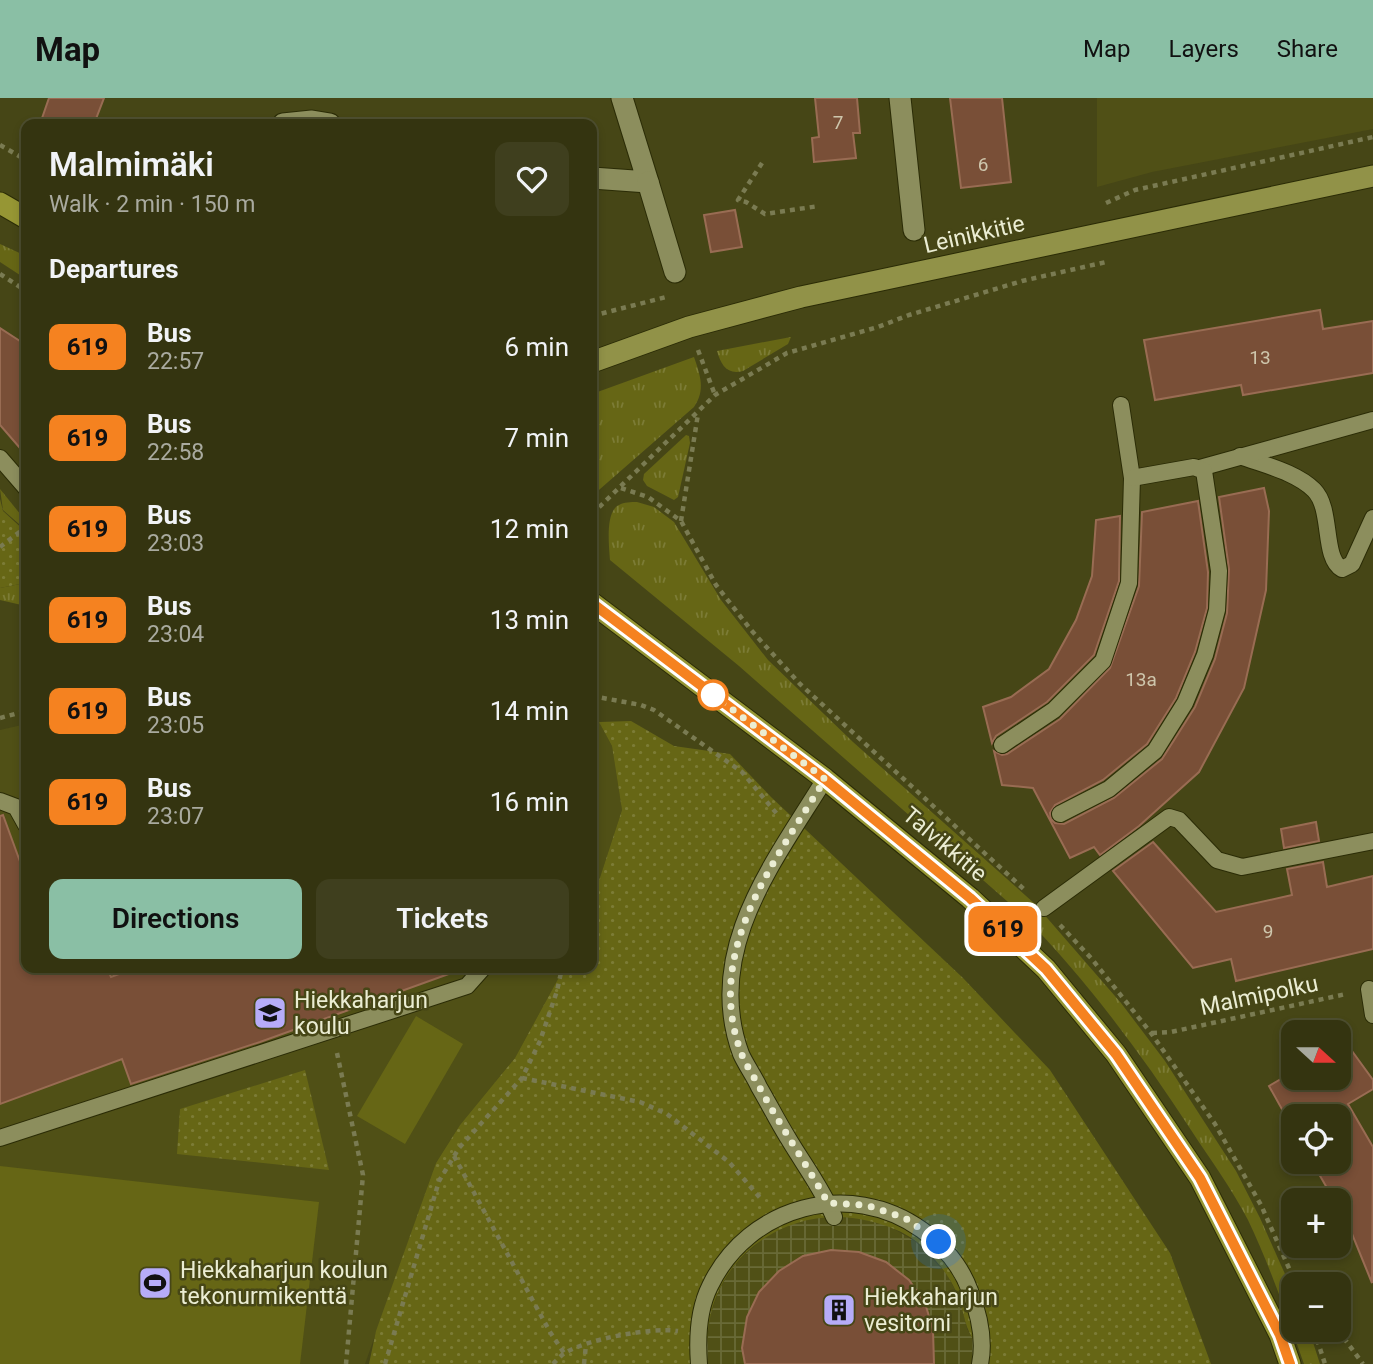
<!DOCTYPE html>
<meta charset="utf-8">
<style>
:root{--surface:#343410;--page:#3f3f1e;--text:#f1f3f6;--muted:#a9aa9f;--line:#4e4f30;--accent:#8abfa5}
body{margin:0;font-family:Roboto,sans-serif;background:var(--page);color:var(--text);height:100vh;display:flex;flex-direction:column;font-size:26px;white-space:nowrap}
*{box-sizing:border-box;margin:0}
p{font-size:23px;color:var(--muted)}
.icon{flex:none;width:38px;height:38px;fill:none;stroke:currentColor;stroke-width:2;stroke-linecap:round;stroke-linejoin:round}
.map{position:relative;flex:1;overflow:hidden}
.sheet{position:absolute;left:21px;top:21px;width:576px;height:854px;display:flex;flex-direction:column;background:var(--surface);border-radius:14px;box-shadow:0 4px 10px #0003,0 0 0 2px var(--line)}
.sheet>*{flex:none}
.badge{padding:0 14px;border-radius:10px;font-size:24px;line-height:46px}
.needle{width:46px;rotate:111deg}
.tools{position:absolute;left:1281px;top:922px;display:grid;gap:14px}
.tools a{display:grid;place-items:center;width:70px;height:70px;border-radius:14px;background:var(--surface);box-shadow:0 4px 10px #0003,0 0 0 2px var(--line);font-size:35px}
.you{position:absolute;width:35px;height:35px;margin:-18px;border:5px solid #fff;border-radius:50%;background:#1a73e8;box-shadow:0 0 0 10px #1a73e833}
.map>.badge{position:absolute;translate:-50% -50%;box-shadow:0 0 0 4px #fff}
h2{padding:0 28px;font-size:26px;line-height:63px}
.round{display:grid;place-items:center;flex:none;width:74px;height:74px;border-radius:14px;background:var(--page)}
.headline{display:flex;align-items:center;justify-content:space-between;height:119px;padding:0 28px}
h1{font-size:33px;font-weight:600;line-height:52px}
.action{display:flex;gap:14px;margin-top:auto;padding:14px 28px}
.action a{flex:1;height:80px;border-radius:14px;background:var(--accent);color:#111;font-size:28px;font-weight:600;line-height:80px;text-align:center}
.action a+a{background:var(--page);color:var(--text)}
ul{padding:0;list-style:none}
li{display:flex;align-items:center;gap:21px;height:91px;padding:0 28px}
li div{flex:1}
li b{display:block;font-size:26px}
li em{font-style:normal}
li .badge{min-width:77px;font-weight:700;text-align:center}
header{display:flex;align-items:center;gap:42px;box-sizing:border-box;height:98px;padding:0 35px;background:var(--accent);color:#111}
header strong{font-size:33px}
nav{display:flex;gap:38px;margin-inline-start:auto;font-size:24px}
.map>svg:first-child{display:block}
.built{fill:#505016}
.industrial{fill:url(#industrial-grid)}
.grass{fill:url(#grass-tufts)}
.park{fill:url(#park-dots)}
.pitch{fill:#666615}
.building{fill:#794f37;stroke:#996c53;stroke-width:2}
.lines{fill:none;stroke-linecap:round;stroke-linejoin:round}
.service-casing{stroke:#2b2c06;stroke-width:18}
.minor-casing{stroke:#2b2c06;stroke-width:23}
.secondary-casing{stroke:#2b2c06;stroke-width:23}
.primary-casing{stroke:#2b2c06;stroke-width:23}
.path{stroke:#7a7b52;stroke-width:4.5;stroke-dasharray:5 5;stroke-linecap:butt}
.service{stroke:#8c8e5d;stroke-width:16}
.minor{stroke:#8c8e5d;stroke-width:21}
.secondary{stroke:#919248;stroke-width:21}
.primary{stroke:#969634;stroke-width:21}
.line-casing{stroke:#fff;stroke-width:16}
.line{stroke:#f58220;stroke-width:10}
.walk{stroke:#ebedd3;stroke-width:7;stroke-dasharray:0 12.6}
.stop-dot{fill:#fff;stroke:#f58220;stroke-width:3.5}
.labels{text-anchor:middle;stroke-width:5;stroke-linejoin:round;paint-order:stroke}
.number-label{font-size:19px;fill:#cec6ac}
.street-label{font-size:23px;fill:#ebedd3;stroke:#464616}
.poi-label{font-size:23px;fill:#ebedd3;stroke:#464616;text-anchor:start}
</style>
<header>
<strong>Map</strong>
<nav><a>Map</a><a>Layers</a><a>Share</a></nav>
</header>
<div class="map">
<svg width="1373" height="1266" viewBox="0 0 1373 1266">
<defs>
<pattern id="industrial-grid" width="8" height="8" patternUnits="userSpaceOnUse" patternTransform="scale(1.75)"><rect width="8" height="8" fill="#505016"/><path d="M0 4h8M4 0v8" fill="none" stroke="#696a37"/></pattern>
<pattern id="grass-tufts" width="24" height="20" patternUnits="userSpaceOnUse" patternTransform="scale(1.75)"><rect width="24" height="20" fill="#666615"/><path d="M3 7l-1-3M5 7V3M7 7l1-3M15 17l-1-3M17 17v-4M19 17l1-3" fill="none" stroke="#7c7c36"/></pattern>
<pattern id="park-dots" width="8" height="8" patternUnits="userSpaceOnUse" patternTransform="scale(1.75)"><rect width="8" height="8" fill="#666615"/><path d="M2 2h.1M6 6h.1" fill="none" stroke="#7c7c36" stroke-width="1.8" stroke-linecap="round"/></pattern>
</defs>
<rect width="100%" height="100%" fill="#464616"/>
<g class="built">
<polygon points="1097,0 1373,0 1373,31 1152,74 1097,89"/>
<polygon points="592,621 599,624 612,648 622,712 592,804"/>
<polygon points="26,626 26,870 564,870 515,960 460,1027 436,1065 365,1266 0,1266 0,632"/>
</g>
<polygon class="industrial" points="850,1118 887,1127 916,1144 946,1175 960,1201 967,1231 988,1266 708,1266 706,1258 710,1218 719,1192 732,1170 742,1159 765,1139 786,1128 811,1120"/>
<g class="grass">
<polygon points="0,146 26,158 26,181 0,164"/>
<path d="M791 239 788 246 743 273C727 277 721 267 717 253Z"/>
<path d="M694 259C700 277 706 292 694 309L592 398V296Z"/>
<polygon points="686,337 689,338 690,345 678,399 674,402 647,388 643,382 644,376"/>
<polygon points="0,391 21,417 26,415 26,422 19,426 3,412"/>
<path d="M637 404 654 409 674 424 721 502 768 562 853 644 1035 806 1121 905 1165 963 1236 1073 1260 1120 1293 1194V1232H1309L1320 1266H1304C1287 1218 1270 1168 1248 1122 1232 1091 1210 1061 1191 1032 1141 955 1088 884 1024 818L739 568 610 462C609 448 605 413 619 407 624 404 631 404 637 404Z"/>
<polygon points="20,486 26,496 26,508 0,502 0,490"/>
</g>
<g class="park">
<polygon points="0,401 3,413 26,434 26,496 20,486 0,490"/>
<path d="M631 623 674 648 730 656 771 699 963 880 1050 972 1170 1155 1211 1266H988C981 1254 972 1242 967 1229 964 1221 963 1212 960 1204 953 1181 935 1159 917 1144 903 1133 886 1127 869 1123 793 1104 715 1154 708 1234 707 1245 706 1255 708 1266H369L376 1233 436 1065 460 1027 515 960 564 870H592V804L622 712 612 648 599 624Z"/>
<polygon points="305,972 329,1072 177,1056 180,1011"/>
</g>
<g class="pitch">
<polygon points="416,918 463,946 405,1046 357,1018"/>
<polygon points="0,1068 319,1104 300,1266 0,1266"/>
</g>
<g class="building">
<polygon points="49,0 104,0 94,26 40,26"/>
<polygon points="815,0 857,0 860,35 853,35 856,60 814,64 812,40 819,39"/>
<polygon points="950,0 1002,0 1011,84 961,90"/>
<polygon points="735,112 742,149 711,154 704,117"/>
<polygon points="1320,212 1323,231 1373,223 1373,275 1243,297 1241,287 1155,302 1144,242"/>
<polygon points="0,230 26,247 26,357 0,327"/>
<polygon points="1264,390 1269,413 1266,492 1244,590 1199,674 1139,728 1100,757 1094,749 1070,760 1033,690 1002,687 994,653 1002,657 1007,656 1060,621 1110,570 1139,488 1142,414 1198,403 1208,474 1207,510 1195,554 1176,600 1147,646 1103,682 1055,707 1050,715 1051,721 1055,725 1064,726 1114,700 1162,661 1195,609 1215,561 1227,515 1229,471 1219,399"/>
<polygon points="1120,418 1119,483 1094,557 1047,604 996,638 992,645 983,609 1011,599 1049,571 1076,522 1092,478 1096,422"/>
<polygon points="3,717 26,780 26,870 107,870 111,879 135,870 457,870 457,873 260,944 131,986 122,961 0,1006 0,718"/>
<polygon points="1316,724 1319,743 1284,750 1281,731"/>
<polygon points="1153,744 1216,814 1292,797 1287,771 1323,764 1327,789 1373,778 1373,851 1236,883 1231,861 1193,870 1113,773"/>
<polygon points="1344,942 1373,982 1373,991 1348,1006 1373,1049 1372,1185 1350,1131 1339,1111 1339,1102 1334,1102 1312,1064 1339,1064 1339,1018 1293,1018 1293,1031 1269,988 1293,974 1293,980 1339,980 1339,945"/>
<polygon points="831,1152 859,1154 886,1164 909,1182 925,1205 933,1232 934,1266 745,1266 742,1250 747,1219 759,1194 779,1173 803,1158"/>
</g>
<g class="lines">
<defs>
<g id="service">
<path d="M1240 358C1264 367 1296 374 1314 392 1333 411 1322 460 1342 471L1352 466 1373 420"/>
<polyline points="0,360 26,390"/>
<polyline points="1200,370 1373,322"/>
<polyline points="1002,647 1054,612 1103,563 1129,485 1132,380 1121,307"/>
<path d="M825 681C774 764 703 853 741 956 746 967 754 978 759 989 769 1006 778 1024 788 1040 804 1067 822 1090 834 1119"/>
<polyline points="0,703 16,709 26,727"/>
<polyline points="1060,716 1109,691 1155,653 1185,605 1205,557 1217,512 1219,473 1204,373 1194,369 1132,380"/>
<polyline points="1044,810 1169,719 1179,722 1217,762 1242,769 1373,743"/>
<polyline points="1369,891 1373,917"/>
<polyline points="0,1040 467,888 483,870"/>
<path d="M699 1266C697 1240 698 1212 710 1188 748 1108 850 1080 922 1132 944 1148 961 1168 970 1193 979 1216 985 1242 980 1266"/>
</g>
<g id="minor">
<polyline points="900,0 914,132"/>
<polyline points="283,26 312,23 330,26"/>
<polyline points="592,80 648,84 622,0"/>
<polyline points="648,84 675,174"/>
</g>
<polyline id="secondary" points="592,264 689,229 801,199 1373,78"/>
<g id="primary">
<polyline points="0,105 26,120"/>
<polyline points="592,505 825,681 970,800 1046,871 1116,956 1200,1080 1280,1237 1290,1266"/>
</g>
</defs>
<use href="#service" class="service-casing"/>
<use href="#minor" class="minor-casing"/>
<use href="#secondary" class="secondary-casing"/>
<use href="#primary" class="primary-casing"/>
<g class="path">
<polyline points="0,47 26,62"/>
<polyline points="762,65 738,102 746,104 765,116 819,108"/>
<polyline points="1106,105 1135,92 1373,39"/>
<polyline points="0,176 26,193"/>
<polyline points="592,218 666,199"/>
<polyline points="698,252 715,297"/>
<polyline points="621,390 648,399 681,423 716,487 751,532 800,586 1027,794"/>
<polyline points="592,416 715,297 787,255 878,229 909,217 1022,183 1106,164"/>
<polyline points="681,423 698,316"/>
<polyline points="0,449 26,429"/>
<polyline points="592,598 641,607 654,612 742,674 777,716"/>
<polyline points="0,620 26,613"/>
<polyline points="1060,827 1091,860 1151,935 1215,1026 1261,1107 1296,1186"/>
<polyline points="1152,935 1171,934 1346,896"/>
<polyline points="337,955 363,1077 346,1266"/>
<polyline points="522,980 640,1004 667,1016 729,1064 762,1102"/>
<polyline points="454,1058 550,1234 564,1255"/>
<polyline points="1314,1232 1325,1266"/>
<polyline points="1338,1232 1363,1266"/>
<polyline points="385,1266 439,1083 459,1050 522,980 540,943 557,893 562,870"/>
<path d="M553 1266C557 1262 561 1257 565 1255 587 1241 652 1229 678 1233"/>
<polyline points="584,1266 586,1247"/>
</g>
<use href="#service" class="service"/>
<use href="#minor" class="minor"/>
<use href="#secondary" class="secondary"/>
<use href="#primary" class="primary"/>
</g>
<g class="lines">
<defs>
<polyline id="line" points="592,505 825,681 970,800 1046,871 1116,956 1200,1080 1280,1237 1290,1266"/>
</defs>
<use href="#line" class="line-casing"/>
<use href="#line" class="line"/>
<path class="walk" d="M713 597 825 681C775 764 702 854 742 957 747 969 756 982 762 994 783 1032 807 1067 828 1105L866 1107 905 1120 939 1144"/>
</g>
<defs>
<symbol id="school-square" viewBox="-11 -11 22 22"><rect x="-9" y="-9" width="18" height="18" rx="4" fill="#b6acf8" stroke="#464616"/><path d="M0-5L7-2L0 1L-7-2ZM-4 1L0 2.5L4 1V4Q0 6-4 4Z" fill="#111"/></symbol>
<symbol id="stadium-square" viewBox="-11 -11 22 22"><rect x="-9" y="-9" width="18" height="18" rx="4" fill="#b6acf8" stroke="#464616"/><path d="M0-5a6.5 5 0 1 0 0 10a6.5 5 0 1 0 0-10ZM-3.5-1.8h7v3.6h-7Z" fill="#111"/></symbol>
<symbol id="building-square" viewBox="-11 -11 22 22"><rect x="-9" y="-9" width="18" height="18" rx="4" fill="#b6acf8" stroke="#464616"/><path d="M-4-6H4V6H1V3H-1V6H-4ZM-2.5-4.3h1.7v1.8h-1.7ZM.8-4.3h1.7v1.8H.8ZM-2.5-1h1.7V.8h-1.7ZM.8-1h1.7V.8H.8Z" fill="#111"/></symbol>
</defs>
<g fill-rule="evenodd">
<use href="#school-square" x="251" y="896" width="38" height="38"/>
<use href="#stadium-square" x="136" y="1166" width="38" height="38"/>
<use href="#building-square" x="820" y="1193" width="38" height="38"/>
</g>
<circle class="stop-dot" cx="713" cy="597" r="14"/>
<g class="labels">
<g class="number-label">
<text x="838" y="31">7</text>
<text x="983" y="73">6</text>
<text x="1260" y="266">13</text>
<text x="1141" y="588">13a</text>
<text x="1268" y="840">9</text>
</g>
<g class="street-label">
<text transform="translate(974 136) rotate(-13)" y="8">Leinikkitie</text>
<text transform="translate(945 746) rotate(40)" y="8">Talvikkitie</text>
<text transform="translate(1259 897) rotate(-12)" y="8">Malmipolku</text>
</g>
<g class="poi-label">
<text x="294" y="910">Hiekkaharjun<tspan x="294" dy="26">koulu</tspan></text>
<text x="180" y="1180">Hiekkaharjun koulun<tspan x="180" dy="26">tekonurmikenttä</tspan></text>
<text x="864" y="1207">Hiekkaharjun<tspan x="864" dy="26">vesitorni</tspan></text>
</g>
</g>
</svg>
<div class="tools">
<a><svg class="needle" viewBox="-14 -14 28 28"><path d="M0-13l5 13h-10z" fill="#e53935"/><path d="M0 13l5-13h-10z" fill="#a9aa9f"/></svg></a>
<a><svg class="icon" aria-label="locate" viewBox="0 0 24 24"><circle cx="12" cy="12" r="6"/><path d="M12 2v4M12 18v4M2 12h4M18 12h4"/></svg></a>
<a>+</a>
<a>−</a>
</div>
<div class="you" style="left:939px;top:1144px"></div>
<b class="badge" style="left:1003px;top:831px;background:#f58220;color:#111">619</b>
<section class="sheet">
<div class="headline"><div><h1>Malmimäki</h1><p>Walk · 2 min · 150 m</p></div><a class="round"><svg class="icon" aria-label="heart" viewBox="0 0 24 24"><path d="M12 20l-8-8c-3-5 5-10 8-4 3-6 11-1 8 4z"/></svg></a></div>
<h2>Departures</h2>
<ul>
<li><span class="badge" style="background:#f58220;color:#111">619</span><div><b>Bus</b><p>22:57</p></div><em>6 min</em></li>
<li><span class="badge" style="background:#f58220;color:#111">619</span><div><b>Bus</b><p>22:58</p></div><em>7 min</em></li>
<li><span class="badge" style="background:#f58220;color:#111">619</span><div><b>Bus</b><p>23:03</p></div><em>12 min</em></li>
<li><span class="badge" style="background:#f58220;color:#111">619</span><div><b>Bus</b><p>23:04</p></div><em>13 min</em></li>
<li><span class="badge" style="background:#f58220;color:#111">619</span><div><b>Bus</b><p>23:05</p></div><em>14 min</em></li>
<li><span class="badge" style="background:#f58220;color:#111">619</span><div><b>Bus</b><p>23:07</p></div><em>16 min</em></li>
</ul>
<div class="action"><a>Directions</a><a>Tickets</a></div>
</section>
</div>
